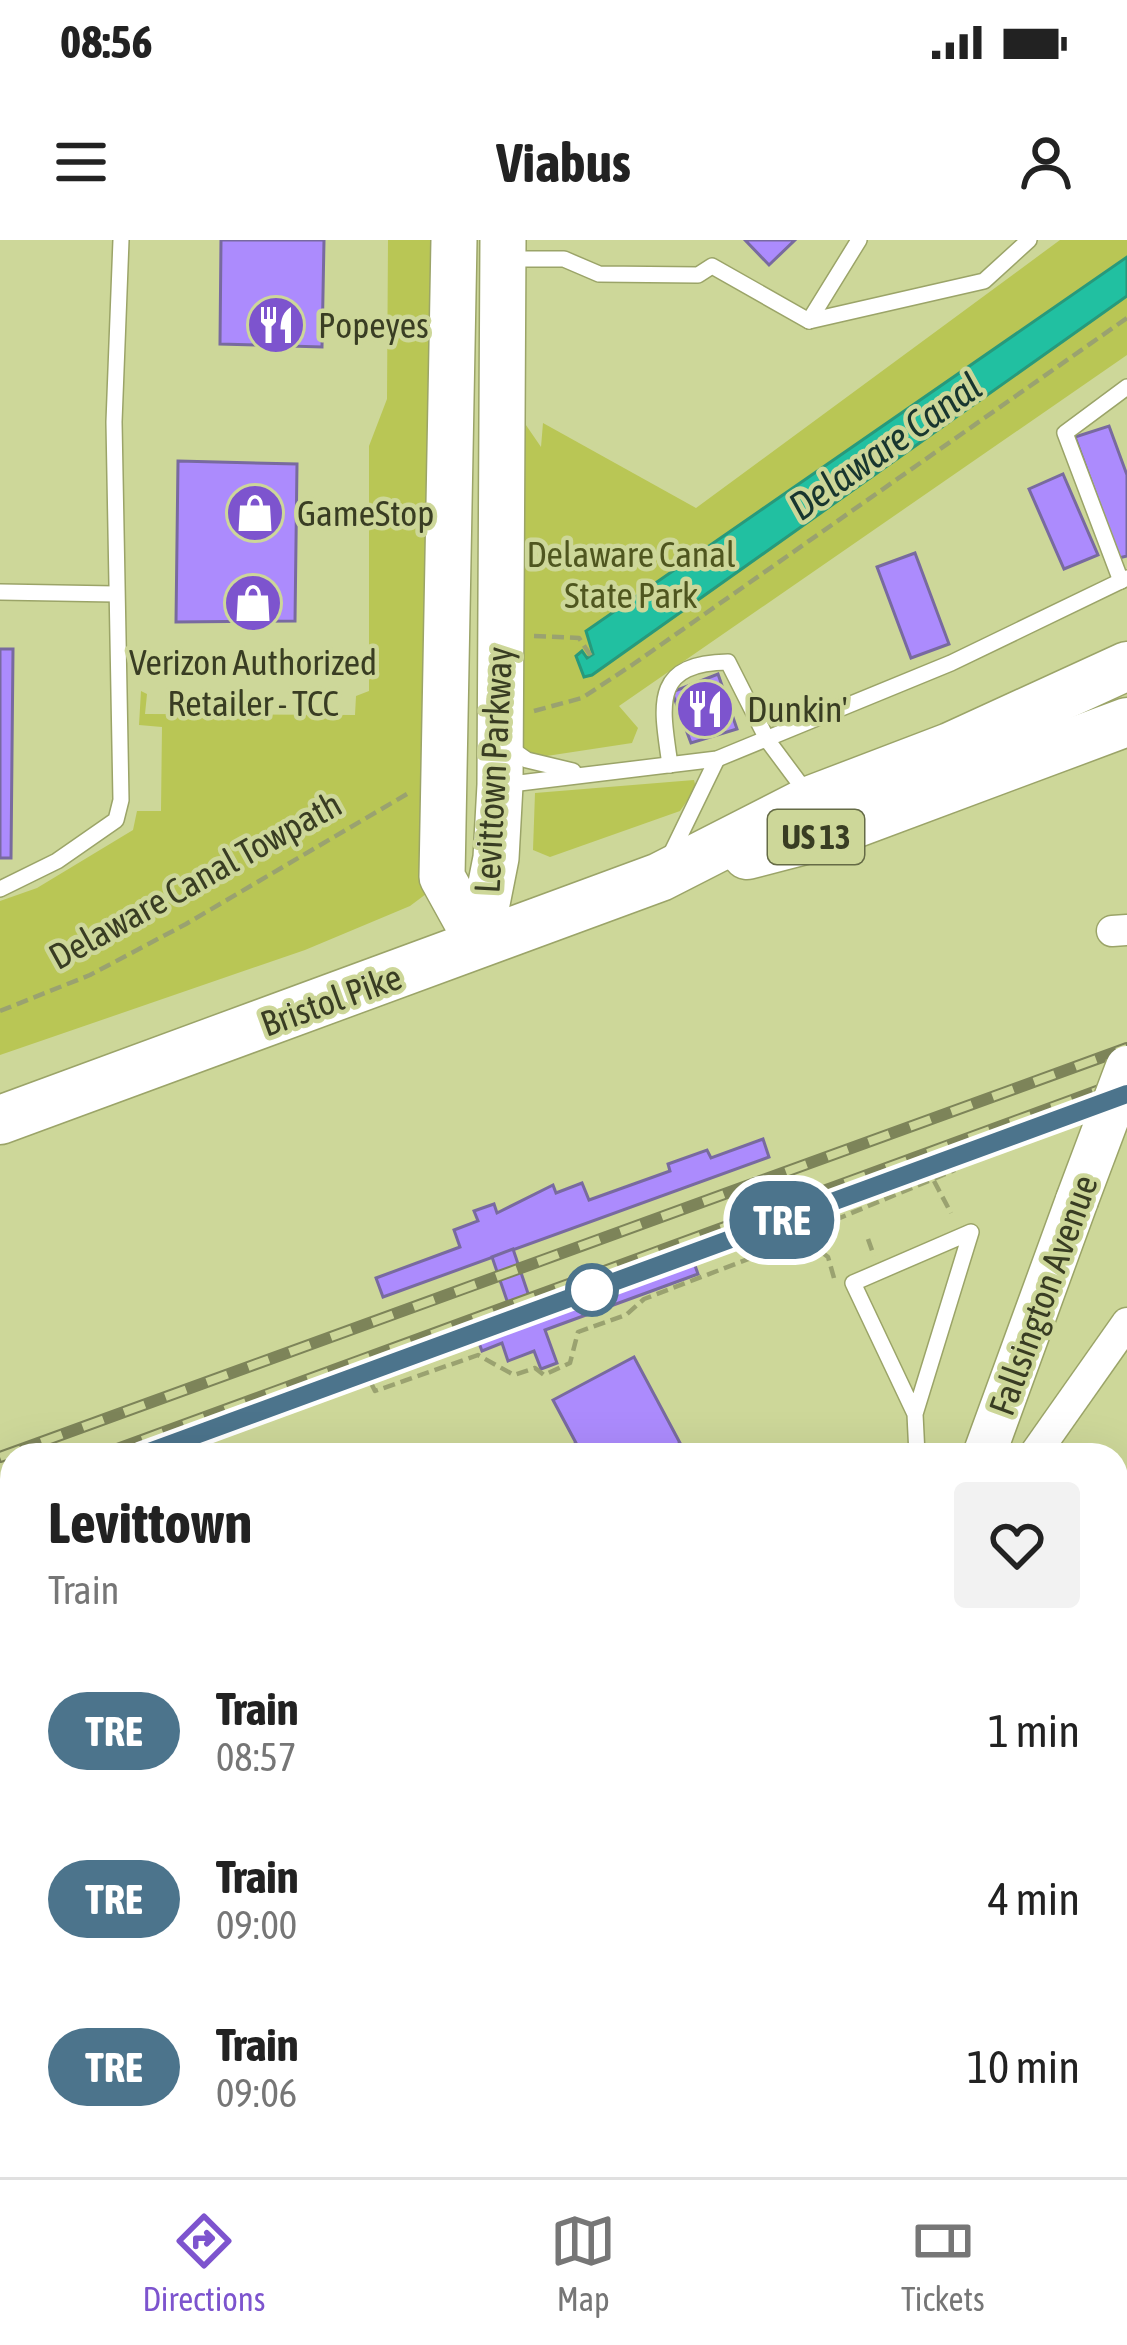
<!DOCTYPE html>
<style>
:root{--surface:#fff;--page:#f2f2f2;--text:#222;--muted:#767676;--line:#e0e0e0;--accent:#7d54ce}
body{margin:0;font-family:"Asap Condensed",sans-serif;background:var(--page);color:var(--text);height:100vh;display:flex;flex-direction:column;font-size:45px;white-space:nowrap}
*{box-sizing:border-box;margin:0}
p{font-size:39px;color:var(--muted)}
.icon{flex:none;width:66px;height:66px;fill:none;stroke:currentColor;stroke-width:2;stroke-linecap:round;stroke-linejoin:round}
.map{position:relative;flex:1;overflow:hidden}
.sheet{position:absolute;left:0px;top:1203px;width:1128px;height:735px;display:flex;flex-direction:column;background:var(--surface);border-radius:36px 36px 0 0;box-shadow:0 12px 48px #0002}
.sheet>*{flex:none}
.badge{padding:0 24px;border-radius:39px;font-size:42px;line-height:78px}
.map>.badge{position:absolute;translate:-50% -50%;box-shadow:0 0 0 6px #fff}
.round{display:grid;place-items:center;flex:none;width:126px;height:126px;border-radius:12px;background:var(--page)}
.overview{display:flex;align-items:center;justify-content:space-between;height:204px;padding:0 48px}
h1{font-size:57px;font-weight:700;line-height:90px}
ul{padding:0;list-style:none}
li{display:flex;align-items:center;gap:36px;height:168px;padding:0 48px}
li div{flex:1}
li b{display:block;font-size:45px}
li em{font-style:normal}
li .badge{min-width:132px;font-weight:700;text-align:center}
.status{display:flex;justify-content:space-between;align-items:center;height:84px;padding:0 60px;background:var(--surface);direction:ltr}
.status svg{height:33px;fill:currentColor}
header{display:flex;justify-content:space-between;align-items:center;height:156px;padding:0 48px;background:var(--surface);font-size:54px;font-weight:700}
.menu{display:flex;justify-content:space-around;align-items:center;height:168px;border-top:3px solid var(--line);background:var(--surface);font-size:33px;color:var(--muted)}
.menu a{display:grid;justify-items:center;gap:6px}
.menu .selected{color:var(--accent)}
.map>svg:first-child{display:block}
.green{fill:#b9c655}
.water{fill:#21c0a1;stroke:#28997b;stroke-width:3}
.building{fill:#ac8bfd;stroke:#786a9f;stroke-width:3}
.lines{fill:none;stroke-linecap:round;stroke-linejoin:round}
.service-casing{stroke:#9ba468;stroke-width:18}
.minor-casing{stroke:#9ba468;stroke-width:33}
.tertiary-casing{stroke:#9ba468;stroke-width:39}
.secondary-casing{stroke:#9ba468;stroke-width:45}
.primary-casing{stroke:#9ba468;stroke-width:48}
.trunk-casing{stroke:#9ba468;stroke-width:51}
.path{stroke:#9aa270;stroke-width:4.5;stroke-dasharray:12 6;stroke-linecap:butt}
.service{stroke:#fff;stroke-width:15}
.minor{stroke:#fff;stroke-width:30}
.tertiary{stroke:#fff;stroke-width:36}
.secondary{stroke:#fff;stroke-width:42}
.primary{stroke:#fff;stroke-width:45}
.trunk{stroke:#fff;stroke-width:48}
.rail-casing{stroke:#7d8459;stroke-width:12}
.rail{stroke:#cdd799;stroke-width:8;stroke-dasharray:22;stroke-linecap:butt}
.secondary-bridge-casing{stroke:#9ba468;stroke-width:45;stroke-linecap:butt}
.secondary-bridge{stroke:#fff;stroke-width:42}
.line-casing{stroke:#fff;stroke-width:27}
.line{stroke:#4c748c;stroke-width:18}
.stop-dot{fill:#fff;stroke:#4c748c;stroke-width:6}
.labels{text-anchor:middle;stroke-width:9;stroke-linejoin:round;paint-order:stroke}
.shield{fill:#cdd799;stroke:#656b46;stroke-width:3}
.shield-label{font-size:33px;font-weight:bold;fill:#393d23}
.poi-label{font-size:36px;fill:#393d23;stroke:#cdd799;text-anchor:start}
.park-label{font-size:36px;fill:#4f561f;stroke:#cdd799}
.street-label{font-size:36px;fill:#393d23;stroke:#cdd799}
.water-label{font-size:39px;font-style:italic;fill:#18362f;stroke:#cdd799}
</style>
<div class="status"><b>08:56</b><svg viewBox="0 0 49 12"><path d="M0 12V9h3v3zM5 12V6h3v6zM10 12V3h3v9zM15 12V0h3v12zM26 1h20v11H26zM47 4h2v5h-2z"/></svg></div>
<header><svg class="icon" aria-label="menu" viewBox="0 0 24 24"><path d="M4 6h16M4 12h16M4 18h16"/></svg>Viabus<svg class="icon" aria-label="person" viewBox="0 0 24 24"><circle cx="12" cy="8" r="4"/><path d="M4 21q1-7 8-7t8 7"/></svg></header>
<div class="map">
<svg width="1127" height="1937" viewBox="0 0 1127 1937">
<rect width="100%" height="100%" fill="#cdd799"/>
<g class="green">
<polygon points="388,0 439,0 426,654 410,666 305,710 0,815 0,661 37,648 133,590 137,571 161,571 162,487 139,485 141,451 147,454 145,474 355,475 356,456 369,451 369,206 387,159"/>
<polygon points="1060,0 1127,0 1127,115 619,466 638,488 632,503 540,517 520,507 517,172 541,207 543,183 696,268"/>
<polygon points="694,540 696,548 680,571 550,617 533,610 535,553"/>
</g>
<polygon class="water" points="1127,17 1127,56 592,435 584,437 576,416 582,411 587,418 593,414 586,391"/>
<g class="building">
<polygon points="221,0 324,0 322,107 220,104"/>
<polygon points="745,0 795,0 769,25"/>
<polygon points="1109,186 1127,235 1127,316 1119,318 1075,197"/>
<polygon points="178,221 297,224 295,381 176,382"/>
<polygon points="1063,234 1098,315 1064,329 1029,249"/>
<polygon points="915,313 949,404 911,418 877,327"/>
<polygon points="0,409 13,409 11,618 0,618"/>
<polygon points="718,434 737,489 691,503 672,452"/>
<polygon points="763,899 769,917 383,1057 376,1038 460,1007 454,990 478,981 474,971 494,964 497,973 553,945 556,953 582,943 589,960 670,931 668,924 707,910 711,918"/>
<polygon points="513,1009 535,1074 514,1081 492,1017"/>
<polygon points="692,1017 698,1034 545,1090 557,1123 541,1129 534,1111 508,1121 502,1103 482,1111 476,1095"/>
<polygon points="634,1117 680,1203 658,1215 554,1215 576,1203 553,1160"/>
<polygon points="0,1618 12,1627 12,1756 0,1763"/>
<polygon points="273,1926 323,1926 326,1932 278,1937"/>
<polygon points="597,1926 637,1926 642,1937 602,1937"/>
</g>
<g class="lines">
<defs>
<g id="service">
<polyline points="506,19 564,19 599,34 698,35 712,26 809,81 859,0"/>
<polyline points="809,81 984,41 1029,0"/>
<polyline points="1121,341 1065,193 1127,147"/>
<polyline points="0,352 115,354"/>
<polyline points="507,506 527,520 573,531"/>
<path d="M670 525C662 467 650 423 728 422L768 501 806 552"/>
<polyline points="503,545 717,519 951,423 1127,338"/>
<polyline points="669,618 717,519"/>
<polyline points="0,649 57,621 116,580 121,560 114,182 121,0"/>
<polyline points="915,1174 853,1043 971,992 915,1174 917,1215"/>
<polyline points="992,1926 997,1937"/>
</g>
<g id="minor">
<polyline points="1112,691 1127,690"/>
<polyline points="1034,1215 1127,1083"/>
</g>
<polyline id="tertiary" points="1116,1645 1127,1640"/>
<g id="secondary">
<polyline points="984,1215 1077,960"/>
<polyline points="464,1937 493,1926"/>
</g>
<g id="primary">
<polyline points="454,0 442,637 479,704"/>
<polyline points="479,704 496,618 500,545 503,0"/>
</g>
<g id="trunk">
<polyline points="747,615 824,595 1127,482"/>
<polyline points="0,880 660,637 811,560 950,507 1127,426"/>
</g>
</defs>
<use href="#service" class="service-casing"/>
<use href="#minor" class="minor-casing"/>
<use href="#tertiary" class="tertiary-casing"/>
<use href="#secondary" class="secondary-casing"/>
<use href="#primary" class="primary-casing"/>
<use href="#trunk" class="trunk-casing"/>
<g class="path">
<polyline points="534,396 579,398 591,416"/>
<polyline points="534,471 582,458 632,425 1127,78"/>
<polyline points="0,771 90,735 186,684 407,554"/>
<polyline points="934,941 951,973"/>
<polyline points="868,999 874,1016"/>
<polyline points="808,1002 818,987 955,930"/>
<polyline points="371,1143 375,1151 478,1115 514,1135 535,1128 544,1135 570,1123 578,1092 626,1075 644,1059 803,998 828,1017 834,1038"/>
</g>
<use href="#service" class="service"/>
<use href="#minor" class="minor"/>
<use href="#tertiary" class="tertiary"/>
<use href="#secondary" class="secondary"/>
<use href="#primary" class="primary"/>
<use href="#trunk" class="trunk"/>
<defs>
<g id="rail">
<polyline points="101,1215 1127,840"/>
<polyline points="0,1217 1127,808"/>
<polyline points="0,1266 12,1262"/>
</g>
</defs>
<use href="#rail" class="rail-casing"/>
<use href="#rail" class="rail"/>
<defs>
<polyline id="secondary-bridge" points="1077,960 1127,827"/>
</defs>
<use href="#secondary-bridge" class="secondary-bridge-casing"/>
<use href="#secondary-bridge" class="secondary-bridge"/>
</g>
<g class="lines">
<defs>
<polyline id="line" points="141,1215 1127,854"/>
</defs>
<use href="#line" class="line-casing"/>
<use href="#line" class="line"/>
</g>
<defs>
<symbol id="restaurant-disc" viewBox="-11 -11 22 22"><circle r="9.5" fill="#7d54ce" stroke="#cdd799"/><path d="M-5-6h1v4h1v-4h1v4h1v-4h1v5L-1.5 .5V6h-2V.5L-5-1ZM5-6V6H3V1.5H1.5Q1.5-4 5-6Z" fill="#fff"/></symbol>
<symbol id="shop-disc" viewBox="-11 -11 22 22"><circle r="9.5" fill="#7d54ce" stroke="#cdd799"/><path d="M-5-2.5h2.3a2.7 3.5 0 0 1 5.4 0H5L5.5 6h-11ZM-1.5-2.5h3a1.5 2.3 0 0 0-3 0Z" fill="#fff"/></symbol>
</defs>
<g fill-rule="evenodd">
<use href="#restaurant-disc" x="243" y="52" width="66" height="66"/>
<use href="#shop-disc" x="222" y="240" width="66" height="66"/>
<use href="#shop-disc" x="220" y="330" width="66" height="66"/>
<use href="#restaurant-disc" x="672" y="436" width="66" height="66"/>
</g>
<circle class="stop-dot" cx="592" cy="1050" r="24"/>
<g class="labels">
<rect class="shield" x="768" y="570" width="96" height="54" rx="9"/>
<g class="shield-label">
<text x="816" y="609">US 13</text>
</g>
<g class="poi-label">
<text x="318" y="98">Popeyes</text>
<text x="297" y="286">GameStop</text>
<text x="253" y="435" text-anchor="middle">Verizon Authorized<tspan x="253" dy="41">Retailer - TCC</tspan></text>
<text x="747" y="482">Dunkin'</text>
</g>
<g class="park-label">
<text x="631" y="327">Delaware Canal<tspan x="631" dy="41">State Park</tspan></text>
</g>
<g class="street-label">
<text transform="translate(493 530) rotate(-87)" y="13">Levittown Parkway</text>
<text transform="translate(195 640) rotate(-29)" y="13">Delaware Canal Towpath</text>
<text transform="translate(331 760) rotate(-20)" y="13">Bristol Pike</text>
<text transform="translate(1043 1055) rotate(-70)" y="13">Fallsington Avenue</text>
</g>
<g class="water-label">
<text transform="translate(885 206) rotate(-35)" y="14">Delaware Canal</text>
</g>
</g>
</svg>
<b class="badge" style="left:782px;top:980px;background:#4c748c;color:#fff">TRE</b>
<section class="sheet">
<div class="overview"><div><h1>Levittown</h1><p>Train</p></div><a class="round"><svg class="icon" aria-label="heart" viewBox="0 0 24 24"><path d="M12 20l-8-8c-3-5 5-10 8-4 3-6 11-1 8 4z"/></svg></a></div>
<ul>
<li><span class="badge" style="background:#4c748c;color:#fff">TRE</span><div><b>Train</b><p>08:57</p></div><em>1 min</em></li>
<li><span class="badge" style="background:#4c748c;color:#fff">TRE</span><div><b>Train</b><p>09:00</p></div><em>4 min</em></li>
<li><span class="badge" style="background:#4c748c;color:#fff">TRE</span><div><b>Train</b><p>09:06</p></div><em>10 min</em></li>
</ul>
</section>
</div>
<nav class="menu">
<a class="selected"><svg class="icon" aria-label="directions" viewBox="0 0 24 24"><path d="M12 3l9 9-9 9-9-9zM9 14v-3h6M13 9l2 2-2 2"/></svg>Directions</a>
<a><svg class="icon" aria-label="map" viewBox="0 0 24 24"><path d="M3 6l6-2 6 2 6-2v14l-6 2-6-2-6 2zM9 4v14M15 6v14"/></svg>Map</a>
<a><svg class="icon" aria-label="tickets" viewBox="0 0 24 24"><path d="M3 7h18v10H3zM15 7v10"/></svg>Tickets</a>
</nav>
